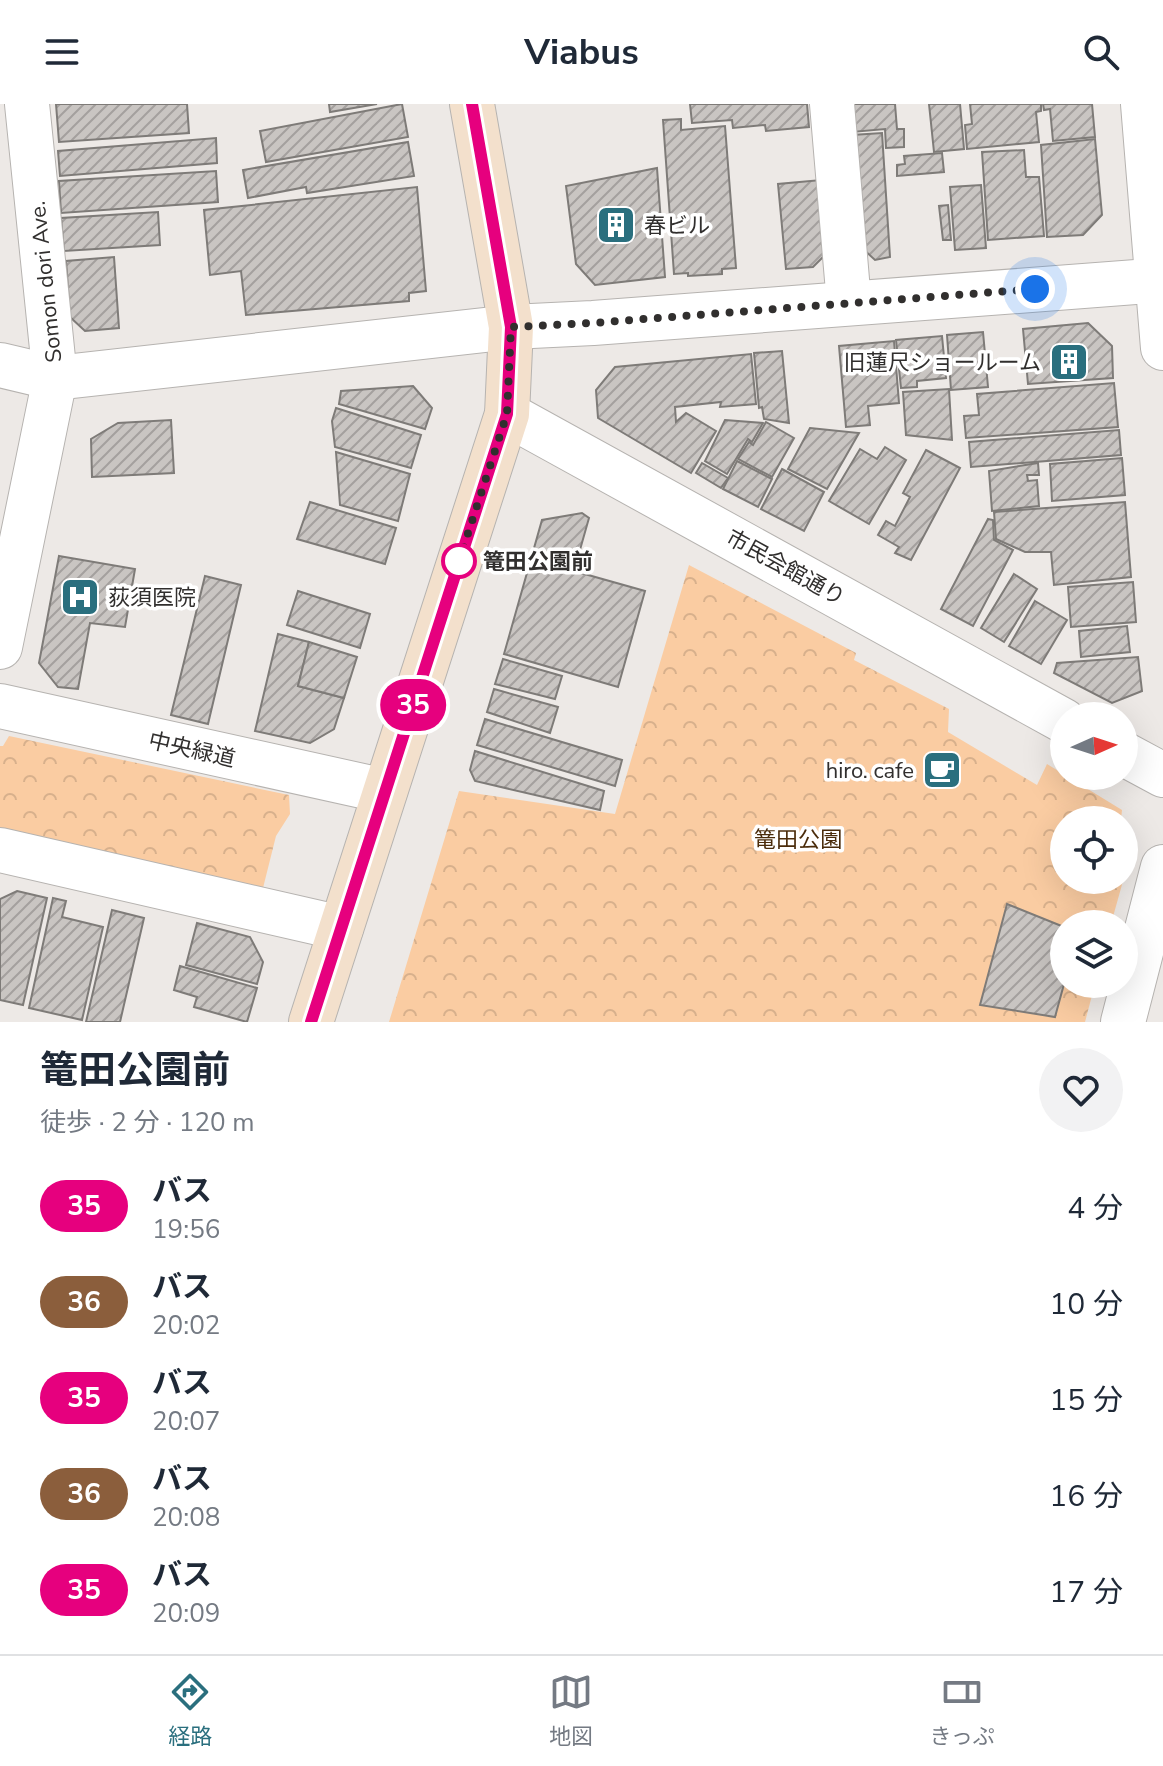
<!DOCTYPE html>
<html lang="ja">
<meta charset="utf-8">
<style>
:root{--surface:#fff;--page:#f2f2f3;--text:#1f2937;--muted:#747a83;--line:#e0e1e3;--accent:#2a6f7e}
body{margin:0;font-family:"Nunito Sans","Noto Sans JP",sans-serif;background:var(--page);color:var(--text);height:100vh;display:flex;flex-direction:column;font-size:30px;white-space:nowrap}
*{box-sizing:border-box;margin:0}
p{font-size:26px;color:var(--muted)}
.icon{flex:none;width:44px;height:44px;fill:none;stroke:currentColor;stroke-width:2;stroke-linecap:round;stroke-linejoin:round}
.map{position:relative;height:918px;overflow:hidden}
.sheet{display:flex;flex-direction:column;background:var(--surface);flex:1}
.sheet>*{flex:none}
.badge{padding:0 16px;border-radius:26px;font-size:28px;line-height:52px}
.needle{width:52px;rotate:87deg}
.tools{position:absolute;left:1050px;top:598px;display:grid;gap:16px}
.tools a{display:grid;place-items:center;width:88px;height:88px;border-radius:50%;background:var(--surface);box-shadow:0 8px 32px #0002;font-size:40px}
.you{position:absolute;width:40px;height:40px;margin:-20px;border:6px solid #fff;border-radius:50%;background:#1a73e8;box-shadow:0 0 0 12px #1a73e833}
.map>.badge{position:absolute;translate:-50% -50%;box-shadow:0 0 0 4px #fff}
.round{display:grid;place-items:center;flex:none;width:84px;height:84px;border-radius:42px;background:var(--page)}
.headline{display:flex;align-items:center;justify-content:space-between;height:136px;padding:0 40px}
h1{font-size:38px;font-weight:700;line-height:60px}
ul{padding:0;list-style:none}
li{display:flex;align-items:center;gap:24px;height:96px;padding:0 40px}
li div{flex:1}
li b{display:block;font-size:30px}
li em{font-style:normal}
li .badge{min-width:88px;font-weight:700;text-align:center}
header{display:flex;justify-content:space-between;align-items:center;height:104px;padding:0 40px;background:var(--surface);font-size:36px;font-weight:700}
.tab-bar{display:flex;justify-content:space-around;align-items:center;height:112px;border-top:2px solid var(--line);background:var(--surface);font-size:22px;color:var(--muted)}
.tab-bar a{display:grid;justify-items:center;gap:4px}
.tab-bar .on{color:var(--accent)}
.map>svg:first-child{display:block}
.park{fill:url(#park-crowns)}
.building{fill:url(#building-hatch);stroke:#7e7b78;stroke-width:2}
.lines{fill:none;stroke-linecap:round;stroke-linejoin:round}
.street-casing{stroke:#b6b3b0;stroke-width:46}
.secondary-casing{stroke:#b6b3b0;stroke-width:46}
.street{stroke:#fff;stroke-width:44}
.secondary{stroke:#f3e0cc;stroke-width:44}
.line-casing{stroke:#fff;stroke-width:18}
.line{stroke:#e6007e;stroke-width:12}
.walk{stroke:#312f2e;stroke-width:8;stroke-dasharray:0 14.4}
.stop-dot{fill:#fff;stroke:#e6007e;stroke-width:4}
.labels{text-anchor:middle;stroke-width:7;stroke-linejoin:round;paint-order:stroke}
.poi-label{font-size:22px;fill:#312f2e;stroke:#fff;text-anchor:start}
.street-label{font-size:22px;fill:#312f2e;stroke:#fff}
.stop-label{font-size:22px;font-weight:bold;fill:#312f2e;stroke:#fff;text-anchor:start}
.park-label{font-size:22px;fill:#4b2c0b;stroke:#fff}
</style>
<header><svg class="icon" aria-label="menu" viewBox="0 0 24 24"><path d="M4 6h16M4 12h16M4 18h16"/></svg>Viabus<svg class="icon" aria-label="search" viewBox="0 0 24 24"><circle cx="10" cy="10" r="6"/><path d="M15 15l6 6"/></svg></header>
<div class="map">
<svg width="1163" height="918" viewBox="0 0 1163 918">
<defs>
<pattern id="park-crowns" width="20" height="18" patternUnits="userSpaceOnUse" patternTransform="scale(2)"><rect width="20" height="18" fill="#facca2"/><path d="M2 6a3 3 0 1 1 6 0M12 15a3 3 0 1 1 6 0" fill="none" stroke="#d7b08c"/></pattern>
<pattern id="building-hatch" width="6" height="6" patternUnits="userSpaceOnUse" patternTransform="scale(2)"><rect width="6" height="6" fill="#c9c5c2"/><path d="M-1 1l2-2M0 6l6-6M5 7l2-2" fill="none" stroke="#a4a09e"/></pattern>
</defs>
<rect width="100%" height="100%" fill="#ede9e6"/>
<g class="park">
<polygon points="689,461 856,549 854,556 949,605 948,628 1037,681 1047,660 1122,706 1121,716 1064,716 1064,776 1123,777 1111,820 1064,820 1064,880 1095,880 1085,918 389,918 459,687 615,710"/>
<polygon points="9,632 289,691 290,710 276,732 262,788 0,731 0,642 3,642"/>
</g>
<g class="building">
<polygon points="56,0 187,0 189,29 59,38"/>
<polygon points="329,0 377,0 330,8"/>
<polygon points="402,0 408,33 266,58 260,27"/>
<polygon points="690,0 807,0 809,23 766,27 765,21 733,24 732,16 692,19"/>
<polygon points="850,0 895,0 897,25 904,25 904,43 886,44 885,25 852,28"/>
<polygon points="929,0 960,0 964,45 934,48"/>
<polygon points="970,0 1041,0 1041,7 1036,8 1039,38 967,45 965,21 972,20"/>
<polygon points="1043,0 1092,0 1095,33 1053,37 1050,5 1044,6"/>
<polygon points="681,15 681,26 725,22 736,164 722,165 722,170 688,172 688,169 674,170 663,16"/>
<polygon points="882,29 890,153 875,156 861,143 852,31"/>
<polygon points="216,34 217,59 60,72 58,47"/>
<polygon points="1095,35 1102,111 1083,131 1047,133 1041,41"/>
<polygon points="408,38 414,72 307,89 306,83 248,94 243,66"/>
<polygon points="1024,46 1026,73 1039,73 1044,132 988,136 982,48"/>
<polygon points="942,49 944,68 897,72 897,61 905,60 904,52"/>
<polygon points="657,64 665,173 595,181 576,160 566,82"/>
<polygon points="216,67 218,98 61,109 59,77"/>
<polygon points="821,76 828,148 813,163 786,165 778,80"/>
<polygon points="981,81 986,144 955,146 950,83"/>
<polygon points="417,83 426,187 409,189 409,197 246,211 241,167 210,171 204,106"/>
<polygon points="948,101 951,136 943,136 939,102"/>
<polygon points="158,108 160,141 64,147 61,114"/>
<polygon points="114,153 119,224 85,227 70,213 66,157"/>
<polygon points="1088,219 1112,242 1113,274 1028,280 1023,225"/>
<polygon points="983,228 988,283 951,286 947,231"/>
<polygon points="942,232 946,274 917,277 917,283 901,284 896,236"/>
<polygon points="894,237 899,299 868,302 870,321 846,323 839,242"/>
<polygon points="782,247 789,319 764,315 762,303 759,304 754,249"/>
<polygon points="751,250 756,300 720,303 721,298 675,303 676,318 686,309 716,327 691,369 598,314 596,286 615,263"/>
<polygon points="1114,279 1118,323 966,334 964,312 979,311 977,290"/>
<polygon points="413,282 432,304 425,325 339,300 341,287"/>
<polygon points="949,285 952,336 906,331 903,288"/>
<polygon points="336,304 421,331 411,364 335,343 332,317"/>
<polygon points="171,316 174,369 92,373 91,335 118,319"/>
<polygon points="725,316 763,319 752,338 748,335 727,370 705,357"/>
<polygon points="766,318 794,334 772,373 738,355 749,338 753,341"/>
<polygon points="810,324 859,329 827,385 788,365"/>
<polygon points="1119,326 1121,351 971,363 969,338"/>
<polygon points="885,343 906,356 869,420 829,397 860,345 877,355"/>
<polygon points="926,346 960,364 911,456 895,449 899,443 878,431 886,417 895,422 910,393 903,389"/>
<polygon points="336,348 410,370 398,417 340,401"/>
<polygon points="1122,354 1125,391 1052,397 1050,360"/>
<polygon points="737,357 772,375 758,403 723,385"/>
<polygon points="702,359 728,374 721,384 696,369"/>
<polygon points="1038,359 1039,371 1027,371 1028,377 1037,376 1039,402 992,407 989,367"/>
<polygon points="782,365 824,388 804,427 761,405"/>
<polygon points="310,398 396,424 385,460 297,435"/>
<polygon points="1125,398 1131,473 1054,481 1051,448 1025,448 996,435 994,408"/>
<polygon points="582,409 589,414 574,467 645,487 618,583 504,550 542,416"/>
<polygon points="988,415 993,416 994,436 1013,446 973,522 941,505"/>
<polygon points="59,452 135,465 125,523 90,519 78,585 58,583 39,559"/>
<polygon points="1014,470 1037,485 1004,538 981,524"/>
<polygon points="205,472 241,481 208,620 171,611"/>
<polygon points="1133,478 1136,518 1071,523 1068,483"/>
<polygon points="298,487 370,510 360,544 287,521"/>
<polygon points="1035,497 1067,516 1041,560 1009,542"/>
<polygon points="1127,522 1130,548 1081,553 1079,527"/>
<polygon points="278,530 309,538 298,582 344,594 334,625 310,639 255,627"/>
<polygon points="309,538 357,553 344,594 298,582"/>
<polygon points="1138,553 1142,587 1112,599 1054,569 1057,559"/>
<polygon points="503,555 562,572 555,595 495,580"/>
<polygon points="494,585 558,603 550,629 487,608"/>
<polygon points="485,615 622,656 615,682 477,641"/>
<polygon points="475,647 604,687 600,706 475,677 470,666"/>
<polygon points="17,787 47,794 23,901 0,896 0,795"/>
<polygon points="53,794 66,797 62,813 103,823 82,916 29,904"/>
<polygon points="1007,800 1064,823 1064,880 1055,913 980,901"/>
<polygon points="112,806 144,814 120,918 86,918"/>
<polygon points="197,819 250,833 263,858 257,880 186,861"/>
<polygon points="180,862 257,884 247,918 194,903 197,893 174,886"/>
</g>
<g class="lines">
<defs>
<g id="street">
<polyline points="832,0 849,199"/>
<polyline points="1143,0 1163,244"/>
<polyline points="0,261 55,274 511,223 593,219 1163,176"/>
<polyline points="507,310 1064,617"/>
<polyline points="0,543 55,274 27,0"/>
<polyline points="0,602 385,687"/>
<polyline points="1124,650 1163,671"/>
<polyline points="0,746 341,824"/>
<polyline points="1123,918 1163,763"/>
</g>
<polyline id="secondary" points="311,918 507,310 511,223 472,0"/>
</defs>
<use href="#street" class="street-casing"/>
<use href="#secondary" class="secondary-casing"/>
<use href="#street" class="street"/>
<use href="#secondary" class="secondary"/>
</g>
<g class="lines">
<defs>
<polyline id="line" points="311,918 507,310 511,223 472,0"/>
</defs>
<use href="#line" class="line-casing"/>
<use href="#line" class="line"/>
<polyline class="walk" points="459,457 507,310 511,223 593,219 1035,185"/>
</g>
<defs>
<symbol id="building-square" viewBox="-11 -11 22 22"><rect x="-9" y="-9" width="18" height="18" rx="4" fill="#2a6f7e" stroke="#fff"/><path d="M-4-6H4V6H1V3H-1V6H-4ZM-2.5-4.3h1.7v1.8h-1.7ZM.8-4.3h1.7v1.8H.8ZM-2.5-1h1.7V.8h-1.7ZM.8-1h1.7V.8H.8Z" fill="#fff"/></symbol>
<symbol id="hospital-square" viewBox="-11 -11 22 22"><rect x="-9" y="-9" width="18" height="18" rx="4" fill="#2a6f7e" stroke="#fff"/><path d="M-5-5h3v3.5h4V-5h3V5h-3V1.5h-4V5h-3Z" fill="#fff"/></symbol>
<symbol id="cafe-square" viewBox="-11 -11 22 22"><rect x="-9" y="-9" width="18" height="18" rx="4" fill="#2a6f7e" stroke="#fff"/><path d="M-5.5-4.5H6V0H3Q3 3.5 0 3.5H-2.5Q-5.5 3.5-5.5 0ZM3-3.2v2h1.7v-2ZM-6 4.5H4V6H-6Z" fill="#fff"/></symbol>
</defs>
<g fill-rule="evenodd">
<use href="#building-square" x="594" y="99" width="44" height="44"/>
<use href="#building-square" x="1047" y="236" width="44" height="44"/>
<use href="#hospital-square" x="58" y="471" width="44" height="44"/>
<use href="#cafe-square" x="920" y="644" width="44" height="44"/>
</g>
<circle class="stop-dot" cx="459" cy="457" r="16"/>
<g class="labels">
<g class="poi-label">
<text x="644" y="129">春ビル</text>
<text x="1041" y="266" text-anchor="end">旧蓮尺ショールーム</text>
<text x="108" y="501">荻須医院</text>
<text x="914" y="674" text-anchor="end">hiro. cafe</text>
</g>
<g class="street-label">
<text transform="translate(45 178) rotate(-96)" y="8">Somon dori Ave.</text>
<text transform="translate(786 463) rotate(29)" y="8">市民会館通り</text>
<text transform="translate(192 645) rotate(13)" y="8">中央緑道</text>
</g>
<g class="stop-label">
<text x="483" y="465">篭田公園前</text>
</g>
<g class="park-label">
<text x="798" y="743">篭田公園</text>
</g>
</g>
</svg>
<div class="tools">
<a><svg class="needle" viewBox="-14 -14 28 28"><path d="M0-13l5 13h-10z" fill="#e53935"/><path d="M0 13l5-13h-10z" fill="#747a83"/></svg></a>
<a><svg class="icon" aria-label="locate" viewBox="0 0 24 24"><circle cx="12" cy="12" r="6"/><path d="M12 2v4M12 18v4M2 12h4M18 12h4"/></svg></a>
<a><svg class="icon" aria-label="layers" viewBox="0 0 24 24"><path d="M12 4l9 5-9 5-9-5zM3 14l9 5 9-5"/></svg></a>
</div>
<div class="you" style="left:1035px;top:185px"></div>
<b class="badge" style="left:413px;top:601px;background:#e6007e;color:#fff">35</b>
</div>
<section class="sheet">
<div class="headline"><div><h1>篭田公園前</h1><p>徒歩 · 2 分 · 120 m</p></div><a class="round"><svg class="icon" aria-label="heart" viewBox="0 0 24 24"><path d="M12 20l-8-8c-3-5 5-10 8-4 3-6 11-1 8 4z"/></svg></a></div>
<ul>
<li><span class="badge" style="background:#e6007e;color:#fff">35</span><div><b>バス</b><p>19:56</p></div><em>4 分</em></li>
<li><span class="badge" style="background:#8b5e3c;color:#fff">36</span><div><b>バス</b><p>20:02</p></div><em>10 分</em></li>
<li><span class="badge" style="background:#e6007e;color:#fff">35</span><div><b>バス</b><p>20:07</p></div><em>15 分</em></li>
<li><span class="badge" style="background:#8b5e3c;color:#fff">36</span><div><b>バス</b><p>20:08</p></div><em>16 分</em></li>
<li><span class="badge" style="background:#e6007e;color:#fff">35</span><div><b>バス</b><p>20:09</p></div><em>17 分</em></li>
</ul>
</section>
<nav class="tab-bar">
<a class="on"><svg class="icon" aria-label="directions" viewBox="0 0 24 24"><path d="M12 3l9 9-9 9-9-9zM9 14v-3h6M13 9l2 2-2 2"/></svg>経路</a>
<a><svg class="icon" aria-label="map" viewBox="0 0 24 24"><path d="M3 6l6-2 6 2 6-2v14l-6 2-6-2-6 2zM9 4v14M15 6v14"/></svg>地図</a>
<a><svg class="icon" aria-label="tickets" viewBox="0 0 24 24"><path d="M3 7h18v10H3zM15 7v10"/></svg>きっぷ</a>
</nav>
